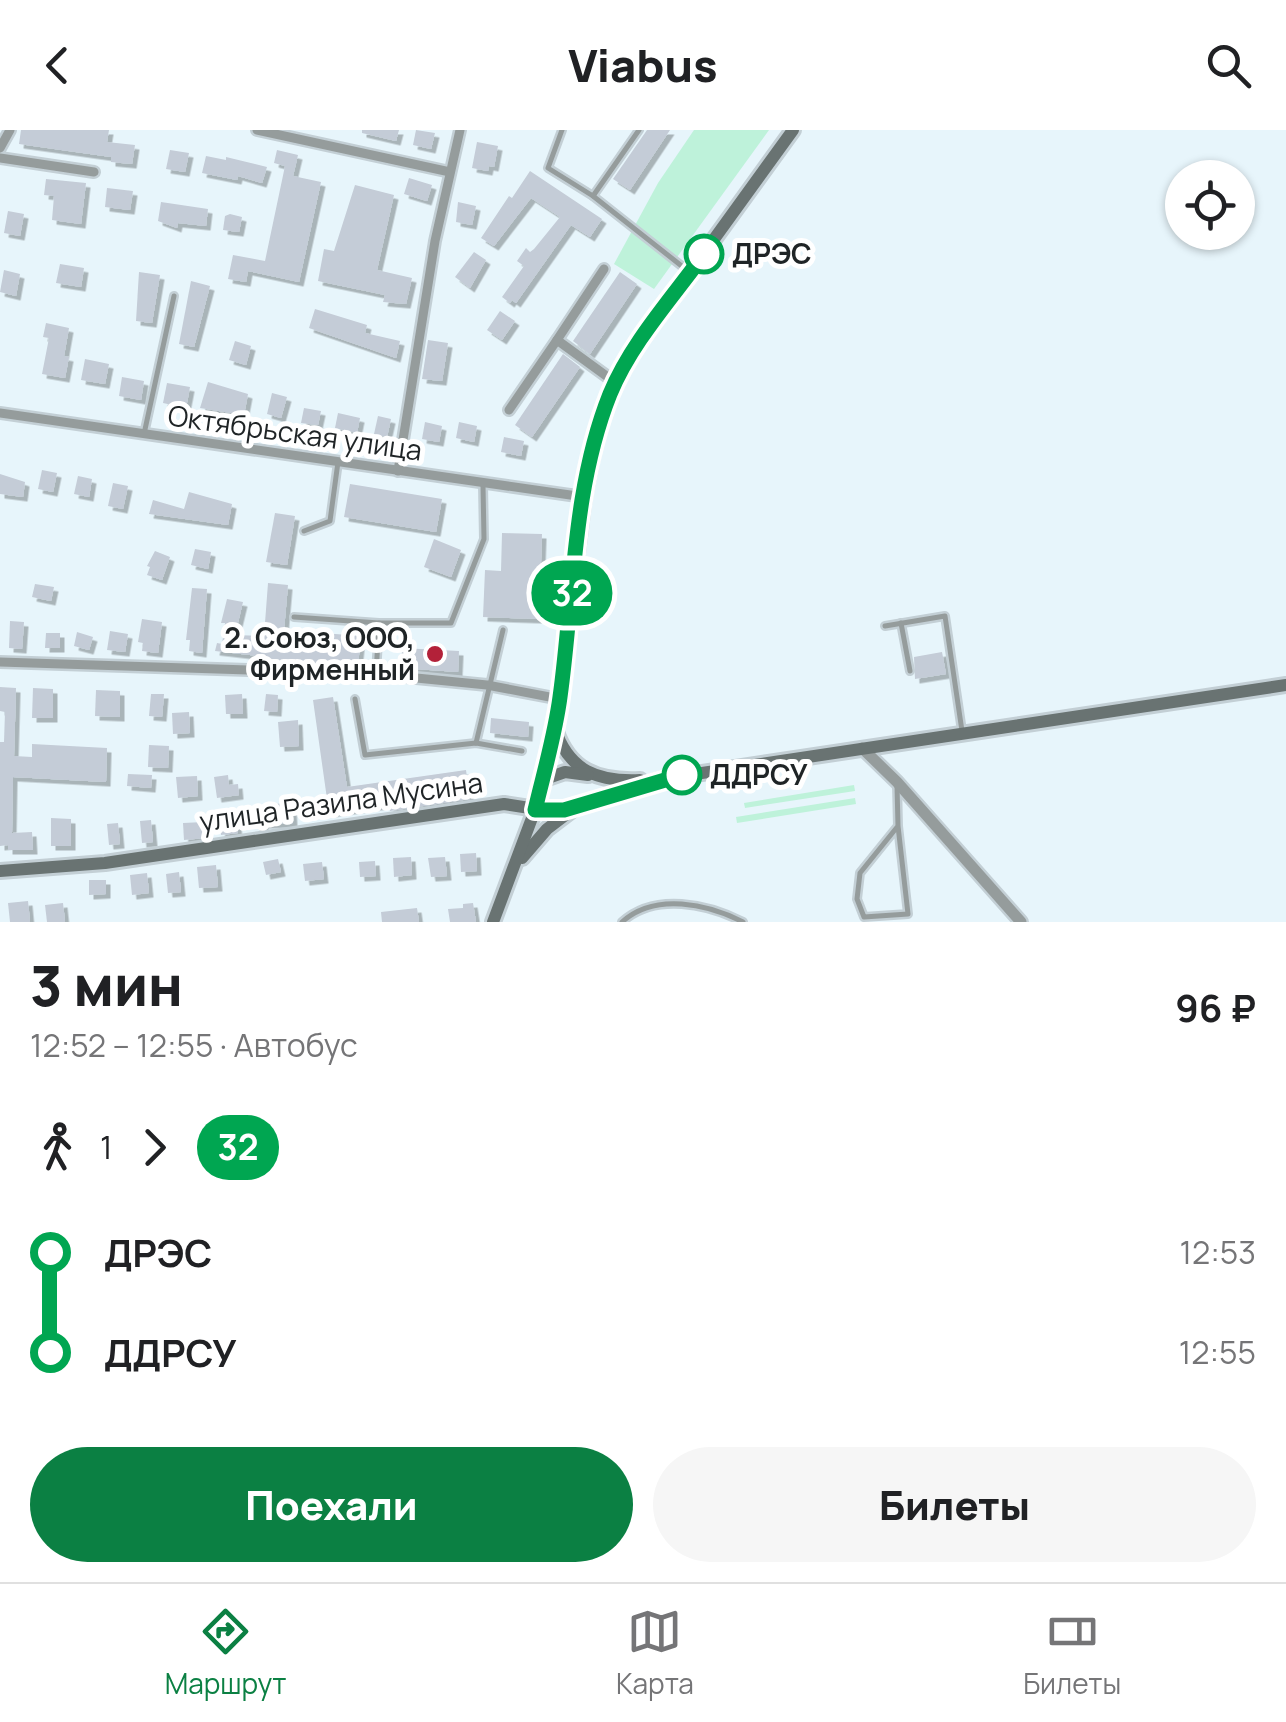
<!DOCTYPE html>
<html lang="ru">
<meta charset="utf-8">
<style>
:root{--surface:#fff;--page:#f6f6f6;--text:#202124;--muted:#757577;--line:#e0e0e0;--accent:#0b8043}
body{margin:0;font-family:Manrope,sans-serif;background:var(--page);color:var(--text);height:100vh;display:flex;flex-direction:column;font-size:38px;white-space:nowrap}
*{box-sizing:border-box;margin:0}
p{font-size:32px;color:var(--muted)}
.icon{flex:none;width:55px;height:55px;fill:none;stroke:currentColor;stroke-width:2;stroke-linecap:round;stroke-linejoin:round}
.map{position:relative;height:792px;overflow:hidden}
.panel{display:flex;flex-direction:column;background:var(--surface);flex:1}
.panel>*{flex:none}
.badge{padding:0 20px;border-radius:32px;font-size:35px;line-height:65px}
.fabs{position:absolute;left:1165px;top:30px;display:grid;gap:20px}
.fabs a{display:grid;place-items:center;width:90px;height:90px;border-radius:50%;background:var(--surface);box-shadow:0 2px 8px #0004;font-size:50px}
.map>.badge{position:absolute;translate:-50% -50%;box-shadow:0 0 0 5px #fff}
.legs{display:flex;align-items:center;gap:15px;height:110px;padding:0 30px;font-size:32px}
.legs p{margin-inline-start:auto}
.summary{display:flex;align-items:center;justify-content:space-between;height:170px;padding:0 30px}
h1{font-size:55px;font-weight:800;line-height:75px}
.primary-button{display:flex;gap:20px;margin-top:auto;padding:20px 30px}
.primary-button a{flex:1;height:115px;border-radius:60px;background:var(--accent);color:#fff;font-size:40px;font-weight:800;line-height:115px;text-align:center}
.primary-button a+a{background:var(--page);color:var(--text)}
ul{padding:0 30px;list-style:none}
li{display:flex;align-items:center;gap:35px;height:100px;font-size:38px}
li i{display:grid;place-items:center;width:15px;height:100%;margin:0 12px;background:currentColor}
li i::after{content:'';width:25px;height:25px;margin:-12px;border:8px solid;border-radius:50%;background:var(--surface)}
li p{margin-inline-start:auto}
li:first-child i{background:linear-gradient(#0000 50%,currentColor 0)}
li:last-child i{background:linear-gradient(currentColor 50%,#0000 0)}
header{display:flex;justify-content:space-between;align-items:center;height:130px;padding:0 30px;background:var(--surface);font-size:45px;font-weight:800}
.tab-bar{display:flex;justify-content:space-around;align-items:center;height:140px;border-top:2px solid var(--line);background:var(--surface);font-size:28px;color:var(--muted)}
.tab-bar a{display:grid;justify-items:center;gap:5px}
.tab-bar .active{color:var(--accent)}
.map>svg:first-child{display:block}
.green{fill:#bef2da}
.building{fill:#c4ccd7;filter:url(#shadow)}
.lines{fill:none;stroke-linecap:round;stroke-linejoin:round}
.service-casing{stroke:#c3cfd5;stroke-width:10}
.minor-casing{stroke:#c3cfd5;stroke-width:14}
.tertiary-casing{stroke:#c3cfd5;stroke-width:16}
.secondary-casing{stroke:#c3cfd5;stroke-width:18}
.service{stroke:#959c9c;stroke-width:5}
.minor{stroke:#959c9c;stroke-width:9}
.tertiary{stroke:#959c9c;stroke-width:11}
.secondary{stroke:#697372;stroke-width:12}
.line-1-casing{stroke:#fff;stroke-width:22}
.line-1{stroke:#00a651;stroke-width:15}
.stop-1-dot{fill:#fff;stroke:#00a651;stroke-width:5}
.poi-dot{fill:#b32139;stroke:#fff;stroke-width:4}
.labels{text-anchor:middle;stroke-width:10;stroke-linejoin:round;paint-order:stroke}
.stop-label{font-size:28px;font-weight:bold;fill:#1f2426;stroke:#fff;text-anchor:start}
.street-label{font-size:28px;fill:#1f2426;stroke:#fff}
.poi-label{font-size:28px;font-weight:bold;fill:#1f2426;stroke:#fff;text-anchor:end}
</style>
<header><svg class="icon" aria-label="back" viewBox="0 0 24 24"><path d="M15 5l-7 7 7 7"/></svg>Viabus<svg class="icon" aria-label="search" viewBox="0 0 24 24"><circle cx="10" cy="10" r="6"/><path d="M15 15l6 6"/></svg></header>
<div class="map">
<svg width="1286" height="792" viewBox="0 0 1286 792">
<defs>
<filter id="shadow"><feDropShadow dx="4.5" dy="4.5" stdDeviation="0" flood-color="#0004"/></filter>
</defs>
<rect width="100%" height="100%" fill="#e7f5fb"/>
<g class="green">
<polygon points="694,0 769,0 654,159 614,134 658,53"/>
<polygon points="854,655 855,661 745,678 744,673"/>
<polygon points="855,668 856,674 737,693 736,687"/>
</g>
<g class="building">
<polygon points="21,0 109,0 107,12 135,15 132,34 111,32 111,27 19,14"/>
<polygon points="362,0 399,0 396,11 362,3"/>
<polygon points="416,0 435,3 431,19 413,15"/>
<polygon points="647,0 670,0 630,60 613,49"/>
<polygon points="477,12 498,16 494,37 489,36 488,41 472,38"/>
<polygon points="170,20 189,23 185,42 166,39"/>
<polygon points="277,20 298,25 293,46 321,52 299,152 248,141 246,152 228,149 233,125 265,131 285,36 274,33"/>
<polygon points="206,26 226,30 226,27 267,37 262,53 238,46 237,50 202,43"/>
<polygon points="530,41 602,89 590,107 571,95 516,173 512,170 510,173 502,167 524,136 517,131 526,118 530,122 534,119 560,87 531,68 494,116 481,108 509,66 512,68"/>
<polygon points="409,48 432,55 427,71 404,64"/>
<polygon points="46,49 86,53 81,94 52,90 54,66 44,65"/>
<polygon points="355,55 394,65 377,140 412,148 406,174 383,172 385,165 318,151 324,119 334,121"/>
<polygon points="107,58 133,61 130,80 105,77"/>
<polygon points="161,72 208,79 206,96 178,93 177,98 158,91"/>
<polygon points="458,72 476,76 472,95 456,92"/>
<polygon points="8,81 24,84 20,106 4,103"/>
<polygon points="230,84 242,87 239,102 223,100 225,86"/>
<polygon points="474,122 486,130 470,158 455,147"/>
<polygon points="60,134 84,138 81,157 56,153"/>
<polygon points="4,140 20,144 16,166 0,162"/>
<polygon points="139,142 160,145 152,193 136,191"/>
<polygon points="620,142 637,154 590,224 573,211"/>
<polygon points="191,151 210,156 194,217 179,214"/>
<polygon points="315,179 367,195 365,203 400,211 396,228 309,198"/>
<polygon points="500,181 515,191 502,210 487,200"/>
<polygon points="46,193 69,198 64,226 69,227 65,248 42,244 49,208 43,207"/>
<polygon points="428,210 448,213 442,251 422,249"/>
<polygon points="235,211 251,216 246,235 229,230"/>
<polygon points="563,224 580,237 532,307 515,295"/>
<polygon points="85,229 109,234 105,254 81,250"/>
<polygon points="122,247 144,251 141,270 119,266"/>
<polygon points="208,252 248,264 244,285 200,278"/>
<polygon points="167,253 190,257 186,278 163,273"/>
<polygon points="272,263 287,267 281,288 267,284"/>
<polygon points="304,278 321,281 318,295 301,293"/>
<polygon points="338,283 360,288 357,303 335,298"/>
<polygon points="378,286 391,289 387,307 374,304"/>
<polygon points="425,292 442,296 439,312 422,309"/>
<polygon points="459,292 477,296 474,312 456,308"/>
<polygon points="504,307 524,311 521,326 501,322"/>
<polygon points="42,340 57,343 53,362 38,359"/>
<polygon points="0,344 25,352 23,367 0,364"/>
<polygon points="78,346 92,349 89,367 74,364"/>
<polygon points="113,353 128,356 123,379 108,376"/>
<polygon points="350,354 442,369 436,402 344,387"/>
<polygon points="189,362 232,374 228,395 149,384 153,370 184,379"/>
<polygon points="275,383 295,386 287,435 266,432"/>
<polygon points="502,403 542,404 539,489 483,487 485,440 501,441"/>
<polygon points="434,409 461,420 451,447 424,437"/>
<polygon points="195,419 211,422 208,439 191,435"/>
<polygon points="155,421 170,427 162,450 147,445 150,437 147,436"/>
<polygon points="268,453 288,455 284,500 361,506 358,535 267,531 267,527 215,521 217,513 222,514 225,493 221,493 227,469 243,472 235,505 264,506"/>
<polygon points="35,454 54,457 51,471 32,467"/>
<polygon points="192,458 207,459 202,523 189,521 190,510 186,510"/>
<polygon points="142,489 162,492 158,523 142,521 143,513 138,512"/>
<polygon points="10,491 24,492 22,519 9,518"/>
<polygon points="110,501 128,504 125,522 107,520"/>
<polygon points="77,502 93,507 89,520 74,516"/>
<polygon points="46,503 60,503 60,518 45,518"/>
<polygon points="402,518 459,521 458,542 401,538"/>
<polygon points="942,522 946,544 915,549 914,527"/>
<polygon points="0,557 16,558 14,626 32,627 32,614 107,618 106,652 13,647 12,703 32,702 33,720 8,720 8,715 0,716 0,612 4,612 5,582 0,581"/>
<polygon points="33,558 53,559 53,588 32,588"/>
<polygon points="96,560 120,561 120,587 95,586"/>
<polygon points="151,564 164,564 162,587 149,586"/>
<polygon points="242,564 243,584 226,584 225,565"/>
<polygon points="266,564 278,565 277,582 264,581"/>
<polygon points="333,567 347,657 466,640 470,669 390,681 389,674 329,683 313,570"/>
<polygon points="189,582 190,603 173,604 172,583"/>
<polygon points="491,588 529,592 528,607 490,603"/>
<polygon points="298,590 299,616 280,617 278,592"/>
<polygon points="149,615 169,616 168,638 148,637"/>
<polygon points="128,644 152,645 151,658 127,656"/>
<polygon points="228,645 229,655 238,654 239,665 217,668 214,647"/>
<polygon points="197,646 198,666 178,668 176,647"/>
<polygon points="292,673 293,693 264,694 264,698 256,699 254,682 272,680 272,674"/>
<polygon points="236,686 238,703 221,705 220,695 227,695 226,687"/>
<polygon points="51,688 71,689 71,716 51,716"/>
<polygon points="151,690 153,712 142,713 140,691"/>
<polygon points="204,692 205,708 184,710 183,693"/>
<polygon points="118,693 120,714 109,715 107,694"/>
<polygon points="476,723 477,741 461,742 460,724"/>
<polygon points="411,727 412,745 394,747 393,728"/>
<polygon points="445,727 447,746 431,747 428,728"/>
<polygon points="278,729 281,742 266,745 263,732"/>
<polygon points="375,731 376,746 360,747 359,732"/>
<polygon points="322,732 324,749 305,751 303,734"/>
<polygon points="216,735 218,757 199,758 197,737"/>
<polygon points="179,742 181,762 168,763 166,744"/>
<polygon points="147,743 149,763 132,765 130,745"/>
<polygon points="89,750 106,750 106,764 89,765"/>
<polygon points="28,771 30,792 10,792 8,773"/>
<polygon points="63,773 65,792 47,792 45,775"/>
<polygon points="473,773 476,792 450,792 448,779 463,778 463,774"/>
<polygon points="417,778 419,792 382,792 381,782"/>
</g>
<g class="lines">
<defs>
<g id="service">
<polyline points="562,0 548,38 593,66"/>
<polyline points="639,0 593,66 688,141"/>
<polyline points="144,304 174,166"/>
<polyline points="304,401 330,391 338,332"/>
<polyline points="294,487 379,493 376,544"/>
<polyline points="379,493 451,493 484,409 483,355"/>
<polyline points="901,493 910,541"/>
<polyline points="885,496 945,486 962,601"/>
<polyline points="355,569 365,625 476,613 522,621"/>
<polyline points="476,613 503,500"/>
<polyline points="897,655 898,696 860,743 857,769 864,787 908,784 898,696"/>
<path d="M622 792C655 762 708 774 743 792"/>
</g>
<g id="minor">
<polyline points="257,0 450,42"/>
<polyline points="0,18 10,0"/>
<polyline points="0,28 94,42"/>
<polyline points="604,139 557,210 616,253"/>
<polyline points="509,280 557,210"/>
<polyline points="0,283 584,367"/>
<polyline points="398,341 435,111 460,0"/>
<polyline points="0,532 376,544 487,555 560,569"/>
</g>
<polyline id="tertiary" points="862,618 897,652 1021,792"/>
<g id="secondary">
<path d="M555 599C569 641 598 652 640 650"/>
<polyline points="542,650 565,642 588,645"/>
<polyline points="522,728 547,699 572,680"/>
<polyline points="0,741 105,733 504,674 549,681 564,680 662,649 1286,555"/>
<polyline points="493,792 535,680 555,599 584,367 596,307 611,262 636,217 793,0"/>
</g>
</defs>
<use href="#service" class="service-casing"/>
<use href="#minor" class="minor-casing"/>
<use href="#tertiary" class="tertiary-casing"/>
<use href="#secondary" class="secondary-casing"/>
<use href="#service" class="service"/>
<use href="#minor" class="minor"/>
<use href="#tertiary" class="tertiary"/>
<use href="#secondary" class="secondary"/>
</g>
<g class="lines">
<defs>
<path id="line-1" d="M682 645 564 680H535C544 642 555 605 560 567 574 467 572 359 610 264 631 213 672 168 704 124"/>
</defs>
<use href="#line-1" class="line-1-casing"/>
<use href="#line-1" class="line-1"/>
</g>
<g class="stop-1-dot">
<circle cx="704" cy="124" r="18"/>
<circle cx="682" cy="645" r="18"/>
</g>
<circle class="poi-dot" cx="435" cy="524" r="10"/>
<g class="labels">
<g class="stop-label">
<text x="732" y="134">ДРЭС</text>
<text x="710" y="655">ДДРСУ</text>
</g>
<g class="street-label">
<text transform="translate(295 303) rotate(8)" y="10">Октябрьская улица</text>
<text transform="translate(341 672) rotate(-8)" y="10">улица Разила Мусина</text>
</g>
<g class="poi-label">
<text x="415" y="518">2. Союз, ООО,<tspan x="415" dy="32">Фирменный</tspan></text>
</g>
</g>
</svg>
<div class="fabs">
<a><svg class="icon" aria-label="locate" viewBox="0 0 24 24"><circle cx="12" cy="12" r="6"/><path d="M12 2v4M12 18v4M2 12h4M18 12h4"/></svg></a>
</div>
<b class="badge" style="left:572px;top:463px;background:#00a651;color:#fff">32</b>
</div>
<section class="panel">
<div class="summary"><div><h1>3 мин</h1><p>12:52 – 12:55 · Автобус</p></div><b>96 ₽</b></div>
<div class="legs"><svg class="icon" aria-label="walk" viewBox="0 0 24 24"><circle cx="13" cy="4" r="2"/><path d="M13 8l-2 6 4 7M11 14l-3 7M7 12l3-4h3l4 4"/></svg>1<svg class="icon" aria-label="forward" viewBox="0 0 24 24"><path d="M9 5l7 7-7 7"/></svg><b class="badge" style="background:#00a651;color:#fff">32</b></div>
<ul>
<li><i style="color:#00a651"></i><b>ДРЭС</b><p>12:53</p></li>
<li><i style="color:#00a651"></i><b>ДДРСУ</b><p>12:55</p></li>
</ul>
<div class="primary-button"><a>Поехали</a><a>Билеты</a></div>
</section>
<nav class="tab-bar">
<a class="active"><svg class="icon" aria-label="directions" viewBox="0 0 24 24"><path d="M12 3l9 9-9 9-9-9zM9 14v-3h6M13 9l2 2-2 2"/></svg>Маршрут</a>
<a><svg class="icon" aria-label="map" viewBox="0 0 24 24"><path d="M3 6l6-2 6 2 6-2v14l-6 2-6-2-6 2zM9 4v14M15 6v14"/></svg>Карта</a>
<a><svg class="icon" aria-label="tickets" viewBox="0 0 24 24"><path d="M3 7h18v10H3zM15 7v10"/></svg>Билеты</a>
</nav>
